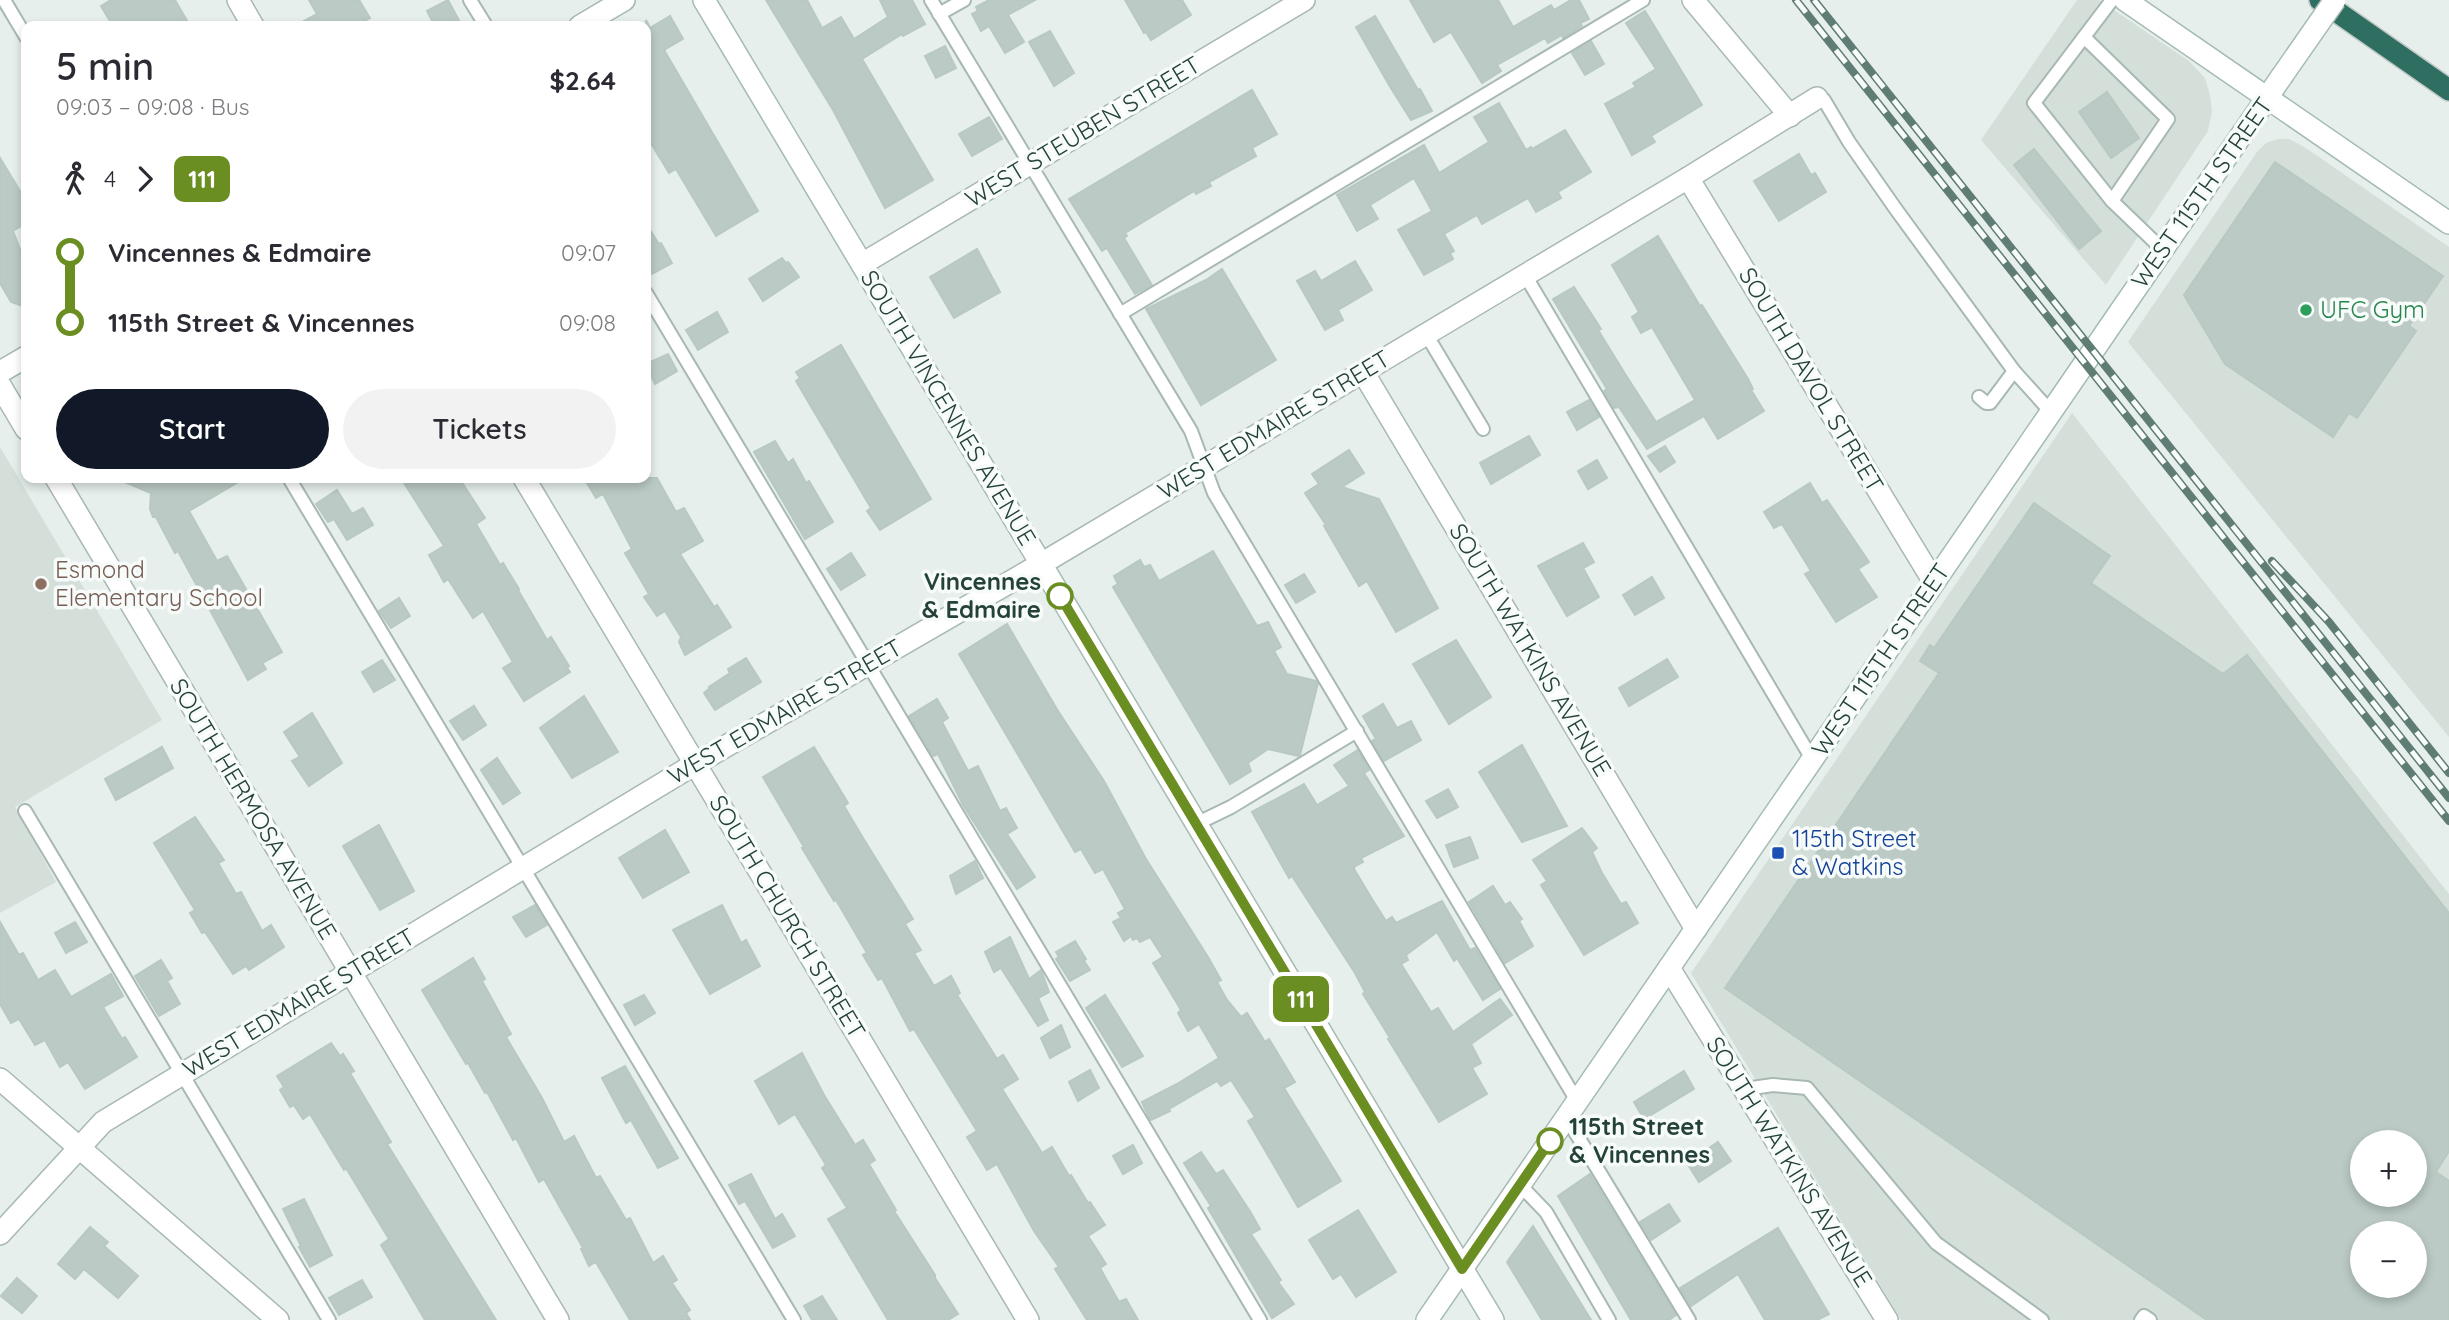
<!DOCTYPE html>
<meta charset="utf-8">
<style>
:root{--surface:#fff;--page:#f2f2f3;--text:#2b2b33;--muted:#7c7c81;--accent:#111827}
body{margin:0;font-family:Quicksand,sans-serif;background:var(--page);color:var(--text);height:100vh;display:flex;flex-direction:column;font-size:26px;white-space:nowrap}
*{box-sizing:border-box;margin:0}
p{font-size:23px;color:var(--muted)}
.icon{flex:none;width:38px;height:38px;fill:none;stroke:currentColor;stroke-width:2;stroke-linecap:round;stroke-linejoin:round}
.map{position:relative;flex:1;overflow:hidden}
.details{position:absolute;left:21px;top:21px;width:630px;height:462px;display:flex;flex-direction:column;background:var(--surface);border-radius:14px;box-shadow:0 4px 10px #0003}
.details>*{flex:none}
.badge{padding:0 14px;border-radius:10px;font-size:24px;line-height:46px}
.buttons{position:absolute;left:2350px;top:1130px;display:grid;gap:14px}
.buttons a{display:grid;place-items:center;width:77px;height:77px;border-radius:50%;background:var(--surface);box-shadow:0 4px 10px #0003;font-size:35px}
.map>.badge{position:absolute;translate:-50% -50%;box-shadow:0 0 0 4px #fff}
.legs{display:flex;align-items:center;gap:10px;height:77px;padding:0 35px;font-size:23px}
.legs p{margin-inline-start:auto}
.overview{display:flex;align-items:center;justify-content:space-between;height:119px;padding:0 35px}
h1{font-size:38px;font-weight:600;line-height:52px}
.cta{display:flex;gap:14px;margin-top:auto;padding:14px 35px}
.cta a{flex:1;height:80px;border-radius:42px;background:var(--accent);color:#fff;font-size:28px;font-weight:600;line-height:80px;text-align:center}
.cta a+a{background:var(--page);color:var(--text)}
ul{padding:0 35px;list-style:none}
li{display:flex;align-items:center;gap:24px;height:70px;font-size:26px}
li i{display:grid;place-items:center;width:10px;height:100%;margin:0 9px;background:currentColor}
li i::after{content:'';width:18px;height:18px;margin:-9px;border:5px solid;border-radius:50%;background:var(--surface)}
li p{margin-inline-start:auto}
li:first-child i{background:linear-gradient(#0000 50%,currentColor 0)}
li:last-child i{background:linear-gradient(currentColor 50%,#0000 0)}
.map>svg:first-child{display:block}
.built{fill:#d4dfda;fill-rule:evenodd}
.building{fill:#bbcac4;stroke:#b8c9c2;stroke-width:2;fill-rule:evenodd}
.lines{fill:none;stroke-linecap:round;stroke-linejoin:round}
.lane-casing{stroke:#a8b8b2;stroke-width:16}
.street-casing{stroke:#a8b8b2;stroke-width:24}
.secondary-casing{stroke:#a4bbb3;stroke-width:24}
.highway-casing{stroke:#c2cac8;stroke-width:24}
.lane{stroke:#fff;stroke-width:12}
.street{stroke:#fff;stroke-width:21}
.secondary{stroke:#fff;stroke-width:21}
.highway{stroke:#2f6f62;stroke-width:21}
.rail-casing{stroke:#5f7d75;stroke-width:8}
.rail{stroke:#f7fbf9;stroke-width:5;stroke-dasharray:16;stroke-linecap:butt}
.secondary-bridge-casing{stroke:#a4bbb3;stroke-width:24;stroke-linecap:butt}
.secondary-bridge{stroke:#fff;stroke-width:21}
.line-1-casing{stroke:#fff;stroke-width:16}
.line-1{stroke:#6b8e23;stroke-width:10}
.leisure-dot{fill:#2e9e5b;stroke:#f7fbf9;stroke-width:2.5}
.education-dot{fill:#8d6e63;stroke:#f7fbf9;stroke-width:2.5}
.stop-1-dot{fill:#fff;stroke:#6b8e23;stroke-width:3.5}
.transit-dot{fill:#1a4fb4;stroke:#f7fbf9;stroke-width:2.5}
.labels{text-anchor:middle;stroke-width:7;stroke-linejoin:round;paint-order:stroke}
.street-label{font-size:24px;fill:#24423a;stroke:#f7fbf9}
.leisure-label{font-size:24px;fill:#27864d;stroke:#f7fbf9;text-anchor:start}
.education-label{font-size:24px;fill:#785e54;stroke:#f7fbf9;text-anchor:start}
.stop-label{font-size:24px;font-weight:bold;fill:#24423a;stroke:#f7fbf9;text-anchor:end}
.transit-label{font-size:24px;fill:#164399;stroke:#f7fbf9;text-anchor:start}
</style>
<div class="map">
<svg width="2449" height="1320" viewBox="0 0 2449 1320">
<rect width="100%" height="100%" fill="#e6efeb"/>
<g class="built">
<polygon points="2077,0 2099,0 2189,61 2205,78 2210,95 2212,112 2208,131 2106,285 1981,140"/>
<polygon points="2278,139 2289,139 2306,148 2449,247 2449,737 2128,342 2257,152 2266,143"/>
<path d="M2072 413 2449 894V1320H1901L1691 973ZM2362 1143H2415V1195H2362ZM2362 1234H2415V1286H2362Z"/>
<polygon points="0,447 162,720 15,807 56,882 0,913"/>
</g>
<g class="building">
<polygon points="111,0 175,0 190,26 113,26 101,6"/>
<polygon points="309,0 359,0 370,18 355,26 295,26 317,14"/>
<polygon points="448,0 462,26 435,26 427,11"/>
<polygon points="766,0 807,0 822,28 841,17 854,39 888,17 880,0 912,0 925,24 903,36 902,34 862,59 933,180 885,208 833,110"/>
<polygon points="989,0 1035,0 1008,15 1024,42 1005,53 989,26 981,31 972,14 978,11 976,7"/>
<polygon points="1125,0 1182,0 1191,15 1151,40 1146,32 1144,33"/>
<polygon points="1410,0 1498,0 1513,27 1551,5 1554,10 1571,0 1579,0 1589,19 1580,23 1582,26 1563,38 1562,35 1548,43 1545,38 1497,65 1501,71 1482,83 1451,32 1434,42"/>
<polygon points="1645,11 1702,105 1651,136 1655,142 1632,155 1605,104 1636,87 1633,83 1656,69 1626,23"/>
<polygon points="670,16 683,39 664,50 758,211 716,236 676,169 669,173 646,135 646,20 650,28"/>
<polygon points="1375,16 1418,90 1420,89 1432,111 1411,120 1389,85 1356,27"/>
<polygon points="1050,31 1074,73 1054,86 1029,42"/>
<polygon points="1591,41 1604,64 1585,75 1572,53"/>
<polygon points="945,46 956,68 936,78 925,56"/>
<polygon points="1252,90 1277,134 1252,148 1256,156 1209,182 1211,186 1196,194 1194,191 1125,233 1127,236 1124,238 1152,285 1135,294 1107,248 1102,251 1069,199"/>
<polygon points="2107,92 2139,138 2111,158 2079,112"/>
<polygon points="1499,103 1526,150 1531,147 1532,149 1565,130 1591,172 1558,192 1561,198 1536,212 1528,198 1482,224 1477,215 1444,234 1454,251 1450,253 1453,259 1424,275 1398,230 1432,211 1414,178 1370,205 1378,219 1357,231 1337,195 1424,145 1439,173 1489,142 1474,117"/>
<polygon points="989,117 1002,139 972,156 959,134"/>
<polygon points="2034,149 2101,231 2079,249 2014,165"/>
<polygon points="1799,154 1811,175 1815,173 1826,192 1779,221 1754,181"/>
<polygon points="0,158 26,201 26,223 13,231 26,265 26,307 11,302 0,283"/>
<polygon points="2275,162 2443,276 2409,326 2416,331 2357,418 2349,413 2333,437 2225,364 2184,295"/>
<polygon points="646,224 659,244 661,243 672,263 652,274 646,263"/>
<polygon points="1658,236 1700,306 1702,305 1748,379 1753,389 1751,390 1764,411 1718,439 1704,416 1647,449 1619,407 1614,408 1604,391 1607,389 1553,299 1574,287 1601,329 1598,330 1627,377 1656,422 1695,400 1652,327 1641,333 1632,317 1639,312 1612,265"/>
<polygon points="977,249 1000,292 954,318 930,277"/>
<polygon points="782,258 786,263 788,262 799,277 763,301 749,279"/>
<polygon points="1355,261 1372,290 1338,310 1343,320 1325,330 1297,281 1315,271 1321,281"/>
<polygon points="1222,269 1276,360 1201,405 1146,309 1206,280"/>
<polygon points="717,312 728,332 698,350 686,330"/>
<polygon points="841,345 931,499 880,530 867,511 871,508 796,381 800,378 796,372"/>
<polygon points="668,354 677,371 655,384 646,364"/>
<polygon points="1589,400 1599,417 1577,430 1567,412"/>
<polygon points="1529,436 1540,455 1491,484 1480,463"/>
<polygon points="775,441 788,463 793,459 806,483 809,481 833,522 805,539 754,452"/>
<polygon points="1665,446 1675,462 1660,472 1648,456"/>
<polygon points="1349,450 1364,473 1342,487 1379,499 1438,608 1396,632 1367,581 1359,586 1324,526 1326,525 1305,493 1319,484 1312,474"/>
<polygon points="1597,460 1607,478 1588,489 1578,471"/>
<polygon points="115,478 245,478 189,511 217,561 227,556 282,652 262,663 266,669 248,680 178,551 175,553 156,517 153,517 150,509 151,493"/>
<polygon points="401,478 459,478 485,518 476,524 500,565 503,563 519,589 518,590 547,640 551,637 569,666 567,668 570,672 524,701 503,668 513,662 483,611 473,618 448,579 444,582 429,555 444,546"/>
<polygon points="584,478 657,478 676,512 684,508 703,541 680,554 714,607 717,605 731,627 685,655 679,642 681,637 665,611 657,616 644,597 649,594 625,553 632,549 603,494 596,498"/>
<polygon points="1810,483 1822,503 1827,500 1869,562 1858,569 1877,597 1836,622 1805,574 1811,571 1782,524 1774,528 1764,512"/>
<polygon points="337,490 352,514 363,508 373,525 347,540 334,519 328,522 316,504"/>
<path d="M2034 503 2110 556 2091 583 2223 674 2247 655 2449 913V1151L2436 1172 2449 1181V1320H2207L1725 988 1939 673 1920 661 1930 645 1934 648ZM2362 1143H2415V1195H2362ZM2362 1234H2415V1286H2362Z"/>
<polygon points="1583,543 1594,562 1583,568 1599,597 1567,616 1538,566"/>
<polygon points="1213,551 1257,626 1268,622 1281,647 1274,651 1287,674 1316,681 1318,683 1300,755 1298,756 1268,749 1248,763 1251,771 1230,784 1113,587 1118,584 1114,576 1140,560 1144,567 1150,565 1159,581"/>
<polygon points="851,553 865,575 841,590 827,569"/>
<polygon points="1304,574 1315,592 1296,603 1285,585"/>
<polygon points="1652,577 1664,598 1635,615 1623,595"/>
<polygon points="399,598 410,616 391,628 379,611"/>
<polygon points="1007,624 1058,711 1104,781 1146,859 1208,957 1221,980 1217,982 1227,1000 1241,1017 1247,1013 1265,1042 1269,1039 1295,1082 1284,1088 1341,1181 1298,1207 1248,1121 1255,1117 1231,1080 1221,1086 1217,1081 1169,1109 1170,1111 1151,1120 1149,1118 1142,1102 1177,1084 1219,1058 1199,1024 1188,1031 1178,1013 1181,1010 1153,963 1163,957 1150,937 1140,942 1137,938 1133,940 1131,936 1124,941 1113,922 1121,918 1118,913 1125,909 1103,869 1095,873 1081,849 1075,852 959,654"/>
<polygon points="1456,640 1491,697 1449,724 1413,664"/>
<polygon points="746,658 761,682 715,710 704,693 710,688 709,687 730,673 728,669"/>
<polygon points="1667,659 1678,677 1629,706 1619,688"/>
<polygon points="382,660 395,680 374,692 362,672"/>
<polygon points="584,696 618,752 572,778 540,728"/>
<polygon points="937,699 948,718 942,722 968,771 978,766 1000,811 1006,808 1017,828 1007,834 1035,877 1017,889 963,805 938,754 933,756 909,716"/>
<polygon points="1383,704 1397,728 1411,721 1421,740 1384,761 1372,741 1376,739 1363,716"/>
<polygon points="474,706 486,725 463,740 450,721"/>
<polygon points="312,713 342,763 309,786 292,761 300,757 284,732"/>
<polygon points="1522,745 1567,826 1522,842 1479,772"/>
<polygon points="162,747 173,768 116,800 105,779"/>
<polygon points="814,747 848,803 844,806 863,838 913,919 905,924 921,950 914,953 934,986 951,976 960,993 957,995 997,1059 1003,1055 1018,1079 1002,1089 1042,1153 1052,1147 1069,1176 1071,1175 1088,1203 1090,1202 1105,1225 1088,1236 1106,1264 1100,1268 1119,1302 1126,1299 1138,1320 1087,1320 1055,1269 1059,1267 1034,1231 997,1164 987,1170 967,1137 977,1131 914,1029 910,1031 882,978 878,980 863,955 867,953 836,900 834,901 802,848 804,847 763,777"/>
<polygon points="1358,750 1369,770 1364,773 1404,836 1361,858 1363,862 1355,866 1354,869 1372,899 1386,921 1392,917 1396,923 1442,901 1470,950 1475,948 1500,989 1483,1000 1457,958 1454,961 1437,932 1406,955 1408,960 1401,964 1431,1012 1438,1008 1453,1032 1500,999 1512,1015 1471,1044 1481,1063 1472,1068 1487,1094 1439,1122 1388,1039 1390,1038 1363,994 1365,992 1355,973 1292,876 1289,878 1252,812 1304,784 1317,805 1349,786 1334,765"/>
<polygon points="497,758 520,793 503,804 481,770"/>
<polygon points="1448,789 1458,807 1437,818 1426,801"/>
<polygon points="195,817 224,860 218,863 236,894 241,892 262,931 271,925 284,947 249,970 246,966 233,974 205,932 202,933 190,913 195,910 154,843"/>
<polygon points="379,825 414,891 380,910 343,846"/>
<polygon points="1582,828 1597,848 1592,852 1602,873 1621,904 1626,902 1638,923 1584,955 1541,885 1547,881 1533,860"/>
<polygon points="665,830 689,872 643,898 619,858"/>
<polygon points="1470,837 1478,858 1454,867 1446,845"/>
<polygon points="975,861 983,878 956,894 950,876"/>
<polygon points="1493,886 1505,905 1510,902 1522,919 1519,921 1533,946 1505,963 1469,902"/>
<polygon points="535,905 547,925 526,937 513,917"/>
<polygon points="722,905 741,943 746,940 760,966 710,994 673,930"/>
<polygon points="0,922 19,955 23,953 38,980 55,970 71,997 111,974 123,996 103,1007 122,1039 125,1037 137,1057 85,1089 68,1062 60,1067 45,1040 35,1045 19,1019 11,1023 0,1004"/>
<polygon points="75,922 87,942 66,953 55,933"/>
<polygon points="1010,937 1029,979 1041,970 1049,992 1038,998 1048,1020 1038,1026 1001,968 994,972 985,952"/>
<polygon points="1075,941 1086,959 1084,961 1090,970 1070,981 1056,959 1059,957 1056,952"/>
<polygon points="473,958 485,979 482,981 511,1034 506,1037 542,1098 564,1142 574,1136 596,1178 600,1176 626,1220 630,1218 653,1263 663,1256 677,1280 672,1283 690,1310 686,1313 690,1320 630,1320 597,1264 595,1262 589,1266 581,1249 583,1248 544,1179 539,1182 516,1138 513,1140 487,1092 485,1093 468,1063 466,1064 422,990"/>
<polygon points="161,960 172,978 167,981 180,1004 159,1016 135,976"/>
<polygon points="644,995 655,1013 635,1025 624,1005"/>
<polygon points="1105,995 1143,1056 1122,1067 1086,1008"/>
<polygon points="1061,1025 1070,1047 1050,1058 1041,1038"/>
<polygon points="331,1043 340,1056 343,1054 354,1071 350,1073 391,1142 387,1144 496,1320 425,1320 381,1245 389,1239 346,1168 344,1170 310,1114 303,1119 294,1105 290,1107 280,1090 284,1087 277,1076"/>
<polygon points="802,1053 824,1095 855,1145 863,1140 875,1160 869,1164 896,1210 894,1211 935,1275 935,1278 958,1314 948,1320 888,1320 828,1219 847,1208 822,1168 826,1165 795,1114 779,1124 755,1081"/>
<polygon points="625,1066 678,1158 658,1168 631,1120 626,1123 602,1078"/>
<polygon points="1090,1070 1099,1088 1078,1101 1069,1082"/>
<polygon points="1684,1071 1694,1089 1644,1119 1634,1102"/>
<polygon points="1718,1142 1731,1161 1699,1182 1687,1163"/>
<polygon points="1133,1145 1142,1163 1123,1174 1113,1156"/>
<polygon points="1201,1152 1216,1174 1223,1170 1251,1213 1260,1229 1251,1234 1281,1280 1278,1282 1294,1304 1272,1318 1208,1208 1211,1206 1184,1163"/>
<polygon points="751,1174 775,1219 782,1214 795,1236 773,1248 745,1201 739,1204 729,1185"/>
<polygon points="1590,1174 1676,1315 1669,1320 1631,1320 1558,1196"/>
<polygon points="304,1199 332,1255 310,1267 299,1247 301,1246 283,1209"/>
<polygon points="1669,1204 1680,1221 1651,1240 1640,1222"/>
<polygon points="1358,1210 1396,1272 1356,1297 1341,1274 1333,1279 1309,1240"/>
<polygon points="1533,1226 1551,1255 1591,1320 1542,1320 1507,1262"/>
<polygon points="90,1227 108,1242 104,1246 138,1276 118,1298 84,1269 75,1279 58,1264"/>
<polygon points="1778,1228 1829,1314 1817,1320 1765,1320 1738,1274 1691,1306 1680,1288"/>
<polygon points="17,1278 37,1296 22,1313 1,1296"/>
<polygon points="362,1280 372,1297 339,1315 329,1298"/>
<polygon points="822,1296 837,1320 812,1320 804,1306"/>
</g>
<g class="lines">
<defs>
<g id="lane">
<polyline points="4,0 26,37"/>
<polyline points="470,0 486,26"/>
<polyline points="931,0 1191,431 1214,493 1577,1101"/>
<polyline points="2112,0 2034,103 2112,201 2163,250"/>
<polyline points="939,14 964,0"/>
<polyline points="2084,37 2168,119 2112,201"/>
<polyline points="1817,98 1824,100 1849,142 1895,208 2014,371 2051,412"/>
<polyline points="1525,275 1812,759"/>
<polyline points="646,293 1260,1320"/>
<polyline points="1120,314 1643,0"/>
<polyline points="1426,334 1483,429"/>
<polyline points="1979,397 1986,403 1990,403 2014,371"/>
<polyline points="289,478 794,1320"/>
<polyline points="25,811 329,1320"/>
<polyline points="1196,824 1231,807 1357,731"/>
<polyline points="1745,1089 1773,1085 1807,1088 1936,1243 2042,1320"/>
<polyline points="1566,1117 1689,1320"/>
<polyline points="1520,1185 1546,1212 1609,1320"/>
<polyline points="2141,1320 2144,1316 2150,1320"/>
</g>
<g id="street">
<polyline points="238,0 253,26"/>
<polyline points="1693,0 1790,116"/>
<polyline points="580,26 624,0"/>
<polyline points="1688,178 1934,582"/>
<polyline points="862,264 1304,0"/>
<polyline points="0,372 26,357"/>
<polyline points="1363,372 1696,929"/>
<polyline points="0,385 26,429"/>
<polyline points="56,478 558,1320"/>
<polyline points="524,478 1028,1320"/>
<polyline points="1669,968 1887,1320"/>
<polyline points="0,1079 278,1320"/>
<polyline points="0,1234 103,1122 695,764 1041,564 1688,178 1817,98"/>
</g>
<g id="secondary">
<polyline points="704,0 1493,1320"/>
<polyline points="2125,0 2449,223"/>
<polyline points="1427,1320 2282,76"/>
</g>
<polyline id="highway" points="2320,0 2449,90"/>
</defs>
<use href="#lane" class="lane-casing"/>
<use href="#street" class="street-casing"/>
<use href="#secondary" class="secondary-casing"/>
<use href="#highway" class="highway-casing"/>
<use href="#lane" class="lane"/>
<use href="#street" class="street"/>
<use href="#secondary" class="secondary"/>
<use href="#highway" class="highway"/>
<defs>
<g id="rail">
<polyline points="1796,0 2449,821"/>
<polyline points="1814,0 2449,798"/>
<polyline points="2272,561 2329,622 2449,773"/>
</g>
</defs>
<use href="#rail" class="rail-casing"/>
<use href="#rail" class="rail"/>
<defs>
<polyline id="secondary-bridge" points="2282,76 2335,0"/>
</defs>
<use href="#secondary-bridge" class="secondary-bridge-casing"/>
<use href="#secondary-bridge" class="secondary-bridge"/>
</g>
<g class="lines">
<defs>
<polyline id="line-1" points="1060,596 1462,1269 1550,1141"/>
</defs>
<use href="#line-1" class="line-1-casing"/>
<use href="#line-1" class="line-1"/>
</g>
<circle class="leisure-dot" cx="2306" cy="310" r="7"/>
<circle class="education-dot" cx="41" cy="584" r="7"/>
<g class="stop-1-dot">
<circle cx="1060" cy="596" r="12"/>
<circle cx="1550" cy="1141" r="12"/>
</g>
<rect class="transit-dot" x="1771" y="846" width="14" height="14" rx="3.5"/>
<g class="labels">
<g class="street-label">
<text transform="translate(1083 132) rotate(-31)" y="8">WEST STEUBEN STREET</text>
<text transform="translate(2202 193) rotate(-55)" y="8">WEST 115TH STREET</text>
<text transform="translate(1811 380) rotate(59)" y="8">SOUTH DAVOL STREET</text>
<text transform="translate(948 408) rotate(59)" y="8">SOUTH VINCENNES AVENUE</text>
<text transform="translate(1274 425) rotate(-31)" y="8">WEST EDMAIRE STREET</text>
<text transform="translate(1530 650) rotate(59)" y="8">SOUTH WATKINS AVENUE</text>
<text transform="translate(1881 660) rotate(-56)" y="8">WEST 115TH STREET</text>
<text transform="translate(785 712) rotate(-30)" y="8">WEST EDMAIRE STREET</text>
<text transform="translate(253 809) rotate(59)" y="8">SOUTH HERMOSA AVENUE</text>
<text transform="translate(787 917) rotate(59)" y="8">SOUTH CHURCH STREET</text>
<text transform="translate(299 1003) rotate(-31)" y="8">WEST EDMAIRE STREET</text>
<text transform="translate(1789 1162) rotate(58)" y="8">SOUTH WATKINS AVENUE</text>
</g>
<g class="leisure-label">
<text x="2320" y="318">UFC Gym</text>
</g>
<g class="education-label">
<text x="55" y="578">Esmond<tspan x="55" dy="28">Elementary School</tspan></text>
</g>
<g class="stop-label">
<text x="1041" y="590">Vincennes<tspan x="1041" dy="28">&amp; Edmaire</tspan></text>
<text x="1569" y="1135" text-anchor="start">115th Street<tspan x="1569" dy="28">&amp; Vincennes</tspan></text>
</g>
<g class="transit-label">
<text x="1792" y="847">115th Street<tspan x="1792" dy="28">&amp; Watkins</tspan></text>
</g>
</g>
</svg>
<div class="buttons">
<a>+</a>
<a>−</a>
</div>
<b class="badge" style="left:1301px;top:999px;background:#6b8e23;color:#fff">111</b>
<section class="details">
<div class="overview"><div><h1>5 min</h1><p>09:03 – 09:08 · Bus</p></div><b>$2.64</b></div>
<div class="legs"><svg class="icon" aria-label="walk" viewBox="0 0 24 24"><circle cx="13" cy="4" r="2"/><path d="M13 8l-2 6 4 7M11 14l-3 7M7 12l3-4h3l4 4"/></svg>4<svg class="icon" aria-label="forward" viewBox="0 0 24 24"><path d="M9 5l7 7-7 7"/></svg><b class="badge" style="background:#6b8e23;color:#fff">111</b></div>
<ul>
<li><i style="color:#6b8e23"></i><b>Vincennes &amp; Edmaire</b><p>09:07</p></li>
<li><i style="color:#6b8e23"></i><b>115th Street &amp; Vincennes</b><p>09:08</p></li>
</ul>
<div class="cta"><a>Start</a><a>Tickets</a></div>
</section>
</div>
